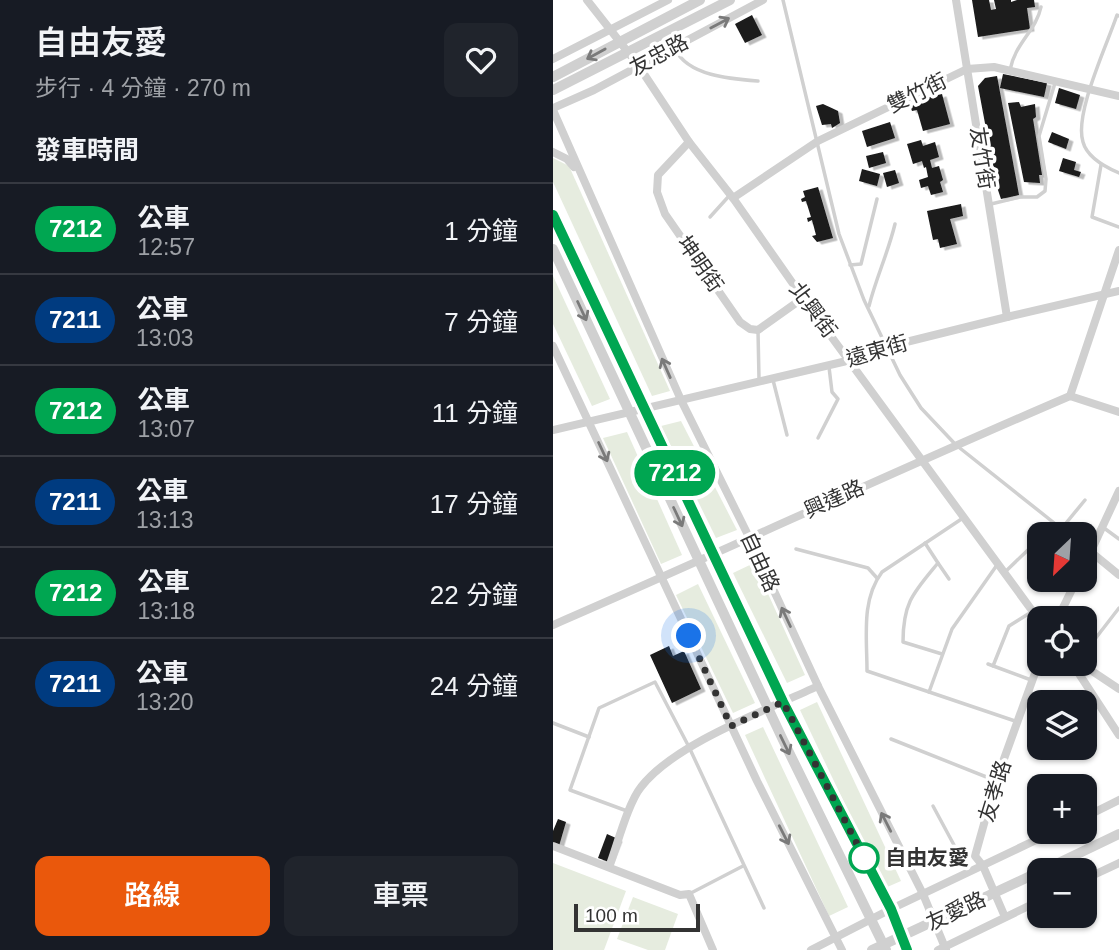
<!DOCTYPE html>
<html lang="zh-TW">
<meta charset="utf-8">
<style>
:root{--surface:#171b24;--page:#20242c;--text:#f1f3f6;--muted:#9ea1a6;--line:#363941;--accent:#ea580c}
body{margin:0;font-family:Helvetica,"Noto Sans TC",sans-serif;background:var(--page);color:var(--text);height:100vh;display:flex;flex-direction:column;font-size:26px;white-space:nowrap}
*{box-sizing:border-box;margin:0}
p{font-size:23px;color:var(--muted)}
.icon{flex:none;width:38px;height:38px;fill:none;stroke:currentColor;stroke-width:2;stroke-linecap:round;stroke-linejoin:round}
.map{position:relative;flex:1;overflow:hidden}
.details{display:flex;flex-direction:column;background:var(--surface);width:553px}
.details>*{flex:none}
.badge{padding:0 14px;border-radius:23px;font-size:24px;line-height:46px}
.needle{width:46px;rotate:205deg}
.tools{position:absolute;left:474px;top:522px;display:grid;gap:14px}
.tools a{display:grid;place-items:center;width:70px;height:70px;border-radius:14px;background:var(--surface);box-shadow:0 2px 5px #0004;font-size:35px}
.scale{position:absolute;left:21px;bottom:18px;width:126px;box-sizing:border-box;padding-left:7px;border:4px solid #333;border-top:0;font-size:19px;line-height:24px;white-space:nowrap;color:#333;-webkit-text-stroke:5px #fff;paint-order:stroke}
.you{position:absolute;width:35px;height:35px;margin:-18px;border:5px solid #fff;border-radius:50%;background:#1a73e8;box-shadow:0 0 0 10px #1a73e833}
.map>.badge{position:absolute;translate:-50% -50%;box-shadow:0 0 0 4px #fff}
h2{padding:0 35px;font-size:26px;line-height:63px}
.round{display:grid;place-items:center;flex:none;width:74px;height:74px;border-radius:14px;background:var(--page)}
.headline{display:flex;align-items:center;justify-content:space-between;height:119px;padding:0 35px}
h1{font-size:33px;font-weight:600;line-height:52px}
.cta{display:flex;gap:14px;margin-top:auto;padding:14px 35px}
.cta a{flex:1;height:80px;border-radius:14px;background:var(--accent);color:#fff;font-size:28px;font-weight:600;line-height:80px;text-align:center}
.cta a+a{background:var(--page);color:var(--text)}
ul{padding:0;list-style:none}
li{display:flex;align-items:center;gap:21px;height:91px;padding:0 35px;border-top:2px solid var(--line)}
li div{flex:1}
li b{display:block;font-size:26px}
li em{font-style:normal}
li .badge{min-width:77px;font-weight:700;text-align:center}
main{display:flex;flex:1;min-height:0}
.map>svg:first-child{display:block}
.green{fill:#e6ecdf}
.building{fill:#1a1a1a;filter:url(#shadow)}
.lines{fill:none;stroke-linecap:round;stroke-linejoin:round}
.service{stroke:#d0d0d0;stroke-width:3.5}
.minor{stroke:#d0d0d0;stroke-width:8}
.tertiary{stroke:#d0d0d0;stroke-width:10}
.oneway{stroke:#7a7a7a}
.line-casing{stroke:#fff;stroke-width:16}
.line{stroke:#00a651;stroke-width:10}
.walk{stroke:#333;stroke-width:7;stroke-dasharray:0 12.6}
.stop-dot{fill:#fff;stroke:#00a651;stroke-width:3.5}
.labels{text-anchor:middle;stroke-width:7;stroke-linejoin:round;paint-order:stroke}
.street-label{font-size:21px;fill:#333;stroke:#fff}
.stop-label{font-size:21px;font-weight:bold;fill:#333;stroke:#fff;text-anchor:start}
</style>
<main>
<section class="details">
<div class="headline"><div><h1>自由友愛</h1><p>步行 · 4 分鐘 · 270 m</p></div><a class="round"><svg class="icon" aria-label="heart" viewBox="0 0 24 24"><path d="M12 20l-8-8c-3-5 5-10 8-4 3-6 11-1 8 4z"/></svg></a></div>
<h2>發車時間</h2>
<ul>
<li><span class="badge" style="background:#00a651;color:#fff">7212</span><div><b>公車</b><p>12:57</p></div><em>1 分鐘</em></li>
<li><span class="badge" style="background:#003b80;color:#fff">7211</span><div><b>公車</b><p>13:03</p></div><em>7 分鐘</em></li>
<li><span class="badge" style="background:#00a651;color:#fff">7212</span><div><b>公車</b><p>13:07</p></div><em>11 分鐘</em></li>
<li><span class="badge" style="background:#003b80;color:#fff">7211</span><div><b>公車</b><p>13:13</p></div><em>17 分鐘</em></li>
<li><span class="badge" style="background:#00a651;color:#fff">7212</span><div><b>公車</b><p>13:18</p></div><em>22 分鐘</em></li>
<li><span class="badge" style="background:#003b80;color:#fff">7211</span><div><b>公車</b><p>13:20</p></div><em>24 分鐘</em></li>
</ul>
<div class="cta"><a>路線</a><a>車票</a></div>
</section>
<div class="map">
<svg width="566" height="950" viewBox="0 0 566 950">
<defs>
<filter id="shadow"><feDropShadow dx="4.5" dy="2.5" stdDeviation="0" flood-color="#0004"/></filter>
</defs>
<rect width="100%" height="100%" fill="#fff"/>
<g class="green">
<polygon points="0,158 16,166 117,391 99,396 0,182"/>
<polygon points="0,276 57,399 39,406 0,324"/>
<polygon points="128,421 184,530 163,538 108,426"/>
<polygon points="74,432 129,555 108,564 50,438"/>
<polygon points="201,563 252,675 234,683 180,573"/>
<polygon points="145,584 202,703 180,713 123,595"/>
<polygon points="264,702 348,881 332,888 247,710"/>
<polygon points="210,727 295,907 276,916 192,735"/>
<polygon points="0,863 73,891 51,950 0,950"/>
<polygon points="80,897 125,914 112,950 95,950 64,939"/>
</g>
<g class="building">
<polygon points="419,0 436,0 438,10 443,9 441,0 458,0 458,2 464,0 481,0 482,7 474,8 477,29 425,37"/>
<polygon points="199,15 209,35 192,43 182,24"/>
<polygon points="450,74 494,83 491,97 447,88"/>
<polygon points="444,76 466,195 448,199 444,187 425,86 432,78"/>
<polygon points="506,88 527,95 523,109 502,103"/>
<polygon points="389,94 397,124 370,131 364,110 359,111 356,102"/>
<polygon points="466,102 468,107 482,104 483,117 480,119 489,175 486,175 487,183 471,182 455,103"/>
<polygon points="270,104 285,111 287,123 279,128 278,124 269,125 263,106"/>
<polygon points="337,122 342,138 314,147 309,131"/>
<polygon points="499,132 516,139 513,149 495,142"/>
<polygon points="368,140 370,146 382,142 386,157 377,160 379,168 386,166 390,180 387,182 390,192 378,195 375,186 368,188 366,180 375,177 373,167 371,168 369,161 360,164 354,144"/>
<polygon points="330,152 333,163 316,168 313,156"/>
<polygon points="510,158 523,162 521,170 528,172 526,177 506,171"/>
<polygon points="309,169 327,174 324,186 306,181"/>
<polygon points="342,170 346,183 334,187 330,173"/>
<polygon points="265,187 280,238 264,242 259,236 263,235 259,220 255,222 254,218 258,217 253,201 249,202 248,199 252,197 250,191"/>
<polygon points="408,204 410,216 397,219 404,244 387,248 385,239 380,240 374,211"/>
<polygon points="116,646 120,656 131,651 148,689 119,703 97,655"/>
<polygon points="5,819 13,822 6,846 0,843 0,831"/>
<polygon points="54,834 65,839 56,862 45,858"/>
</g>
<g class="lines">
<g class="service">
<polyline points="230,0 286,234 311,300 347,375 368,408 403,445 515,534"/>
<path d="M566 16 564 15C554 45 521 114 530 142 534 157 552 167 566 173"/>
<path d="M122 49C135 76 178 79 205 81"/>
<path d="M457 70C462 43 483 31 488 7"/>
<polyline points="548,165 539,217 566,227"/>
<polyline points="438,204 467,197 484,197 492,191 493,179 486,136 502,83"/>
<polyline points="157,217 176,196"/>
<polyline points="297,265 308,264 324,199"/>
<path d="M316 306C323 278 335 253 342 224"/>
<polyline points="205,331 206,379"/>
<polyline points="220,380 234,435"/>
<polyline points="265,438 285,399 279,392 276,367"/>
<path d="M410 518 329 572C308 600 314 637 314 671L462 721"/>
<polyline points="509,528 532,500"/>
<polyline points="551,528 566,539"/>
<polyline points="496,534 504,525"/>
<path d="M372 543 385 563C361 592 350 602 350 642L389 654"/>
<polyline points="243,549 315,568 324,578"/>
<polyline points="385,563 396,579"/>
<polyline points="452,572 477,548 483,549 486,545"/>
<polyline points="532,652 566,608"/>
<polyline points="435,664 478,680"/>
<polyline points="440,666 456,626 480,611"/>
<polyline points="376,692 399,629 444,565"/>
<polyline points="0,723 36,737"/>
<polyline points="338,739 441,780"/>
<polyline points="380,806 415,871"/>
<polyline points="74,811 17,790 46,708 102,682 136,747 211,908"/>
<polyline points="138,893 190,866"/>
</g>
<g class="minor">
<polyline points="34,0 85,65 136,142 180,198 250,298 486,620"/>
<polyline points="403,0 454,317"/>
<polyline points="0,59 115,0"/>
<polyline points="0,108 41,90 210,0"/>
<polyline points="0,110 128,400 196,537 265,686 370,894 393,950"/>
<polyline points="136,142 105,175 104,192 112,214 187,322 197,329 205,330 250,298"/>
<polyline points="0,152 14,159 21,167"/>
<polyline points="180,198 265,141 414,69 441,67 566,96"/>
<polyline points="0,346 204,781 289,950"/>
<polyline points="517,396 566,250"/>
<polyline points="0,430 298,360 333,347 454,317 566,291"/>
<polyline points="538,552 566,575"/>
<polyline points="532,564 566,491"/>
<polyline points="505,618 524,579"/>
<path d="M0 625C173 550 344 470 517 396L566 412"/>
<polyline points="519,663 566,735"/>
<polyline points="527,663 566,689"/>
<polyline points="532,817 566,800"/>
<polyline points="0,846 127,895 136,894 160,950"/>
<path d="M56 867C64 846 75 803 88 787 122 743 214 710 265 686"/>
<polyline points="532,879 566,863"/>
<polyline points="452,917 430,866 422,856 443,781 486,662"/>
<polyline points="258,950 338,909 502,831"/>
<polyline points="385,950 486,901"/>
</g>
<g class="tertiary">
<polyline points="0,77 147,0"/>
<polyline points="0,90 177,0"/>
<polyline points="0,215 230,702 338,909 354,950"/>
<polyline points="0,249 230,740 333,950"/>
<polyline points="491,870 566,834"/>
<polyline points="319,950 486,872"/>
</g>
</g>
<defs><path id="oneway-shaft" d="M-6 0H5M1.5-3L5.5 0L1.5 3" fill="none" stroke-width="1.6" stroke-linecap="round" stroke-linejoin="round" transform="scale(1.75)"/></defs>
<g class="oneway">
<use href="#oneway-shaft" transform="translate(167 23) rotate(-28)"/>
<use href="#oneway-shaft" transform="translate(43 54) rotate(151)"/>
<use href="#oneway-shaft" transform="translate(29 311) rotate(65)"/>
<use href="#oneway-shaft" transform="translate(113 368) rotate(-114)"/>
<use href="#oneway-shaft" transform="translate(50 452) rotate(65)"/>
<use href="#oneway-shaft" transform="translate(125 517) rotate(65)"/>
<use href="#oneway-shaft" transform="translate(233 617) rotate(-115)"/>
<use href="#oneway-shaft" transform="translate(232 745) rotate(64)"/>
<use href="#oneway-shaft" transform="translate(333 822) rotate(-117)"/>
<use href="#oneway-shaft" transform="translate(231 835) rotate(63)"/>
</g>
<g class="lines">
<defs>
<polyline id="line" points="0,215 230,702 338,909 354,950"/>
</defs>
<use href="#line" class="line-casing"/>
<use href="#line" class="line"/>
<polyline class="walk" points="136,636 178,726 230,702 314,863 311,858"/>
</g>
<circle class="stop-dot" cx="311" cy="858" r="14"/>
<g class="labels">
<g class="street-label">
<text transform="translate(106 55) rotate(-28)" y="7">友忠路</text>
<text transform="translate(364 93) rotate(-26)" y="7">雙竹街</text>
<text transform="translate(429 158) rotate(81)" y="7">友竹街</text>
<text transform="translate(147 264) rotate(55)" y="7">坤明街</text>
<text transform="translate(260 310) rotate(53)" y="7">北興街</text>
<text transform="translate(324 351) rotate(-16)" y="7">遠東街</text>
<text transform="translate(281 499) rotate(-24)" y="7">興達路</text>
<text transform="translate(207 562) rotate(65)" y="7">自由路</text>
<text transform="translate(442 791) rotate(-73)" y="7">友孝路</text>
<text transform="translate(403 911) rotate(-25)" y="7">友愛路</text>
</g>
<g class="stop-label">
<text x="332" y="865">自由友愛</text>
</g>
</g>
</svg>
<div class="tools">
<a><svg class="needle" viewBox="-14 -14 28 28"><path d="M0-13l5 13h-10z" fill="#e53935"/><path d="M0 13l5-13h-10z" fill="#9ea1a6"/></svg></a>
<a><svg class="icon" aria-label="locate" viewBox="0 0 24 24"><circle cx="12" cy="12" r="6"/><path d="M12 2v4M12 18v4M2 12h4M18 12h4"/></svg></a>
<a><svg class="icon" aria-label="layers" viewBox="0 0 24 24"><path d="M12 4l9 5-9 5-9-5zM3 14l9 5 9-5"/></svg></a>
<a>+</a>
<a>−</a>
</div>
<div class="scale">100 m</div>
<div class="you" style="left:136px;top:636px"></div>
<b class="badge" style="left:122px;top:473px;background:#00a651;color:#fff">7212</b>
</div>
</main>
